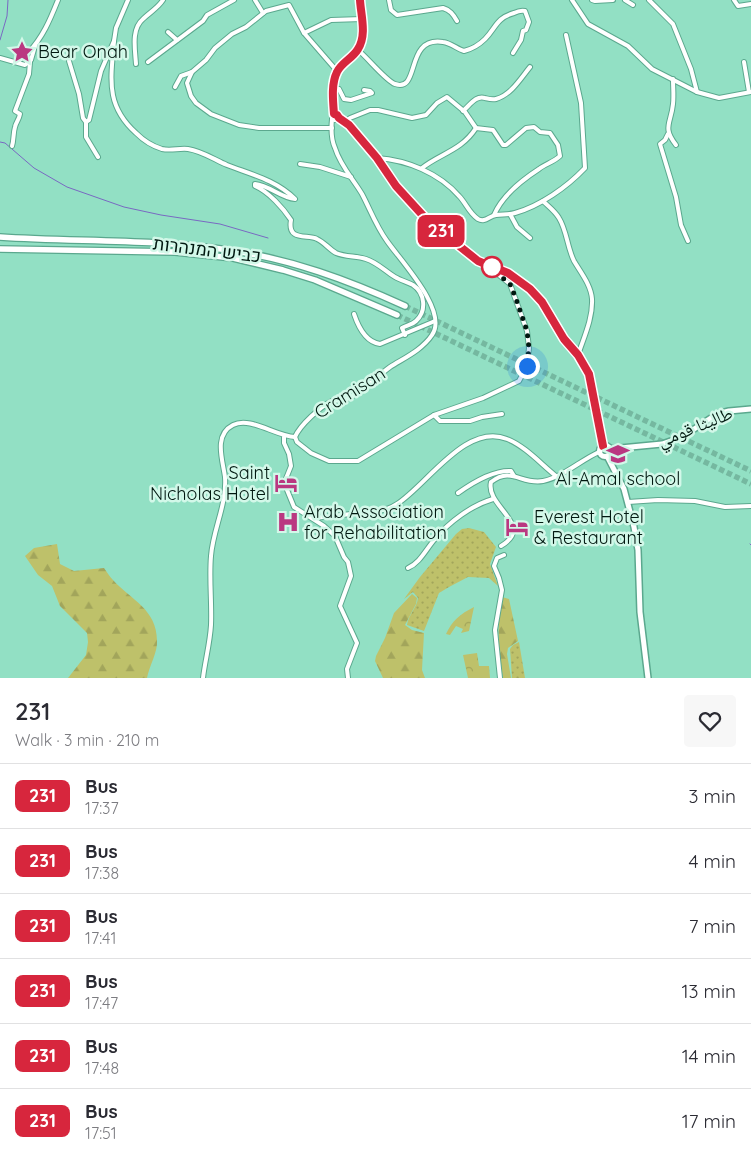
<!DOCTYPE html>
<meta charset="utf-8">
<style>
:root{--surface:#fff;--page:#f7f7f7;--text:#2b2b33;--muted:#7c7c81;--line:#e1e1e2}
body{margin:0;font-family:Quicksand,"Noto Naskh Arabic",Heebo,sans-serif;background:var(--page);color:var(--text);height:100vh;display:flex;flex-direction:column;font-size:19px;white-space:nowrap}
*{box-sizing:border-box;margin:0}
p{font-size:16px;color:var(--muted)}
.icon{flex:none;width:28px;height:28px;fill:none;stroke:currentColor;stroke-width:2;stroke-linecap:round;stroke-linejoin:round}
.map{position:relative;height:678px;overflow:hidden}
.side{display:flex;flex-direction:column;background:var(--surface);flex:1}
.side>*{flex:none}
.badge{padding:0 10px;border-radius:8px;font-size:18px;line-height:32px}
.you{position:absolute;width:25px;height:25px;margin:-12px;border:4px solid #fff;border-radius:50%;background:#1a73e8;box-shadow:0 0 0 8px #1a73e833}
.map>.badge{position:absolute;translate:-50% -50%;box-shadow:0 0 0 2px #fff}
.round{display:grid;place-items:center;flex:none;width:52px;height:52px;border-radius:5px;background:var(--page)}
.headline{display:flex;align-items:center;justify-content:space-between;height:85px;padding:0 15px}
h1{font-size:24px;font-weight:600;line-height:38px}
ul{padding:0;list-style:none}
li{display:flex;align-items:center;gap:15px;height:65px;padding:0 15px;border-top:1px solid var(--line)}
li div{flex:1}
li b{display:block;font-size:19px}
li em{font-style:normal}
li .badge{min-width:55px;font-weight:700;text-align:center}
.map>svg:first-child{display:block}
.grass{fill:url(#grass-dots)}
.forest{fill:url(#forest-firs)}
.park{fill:url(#park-crowns)}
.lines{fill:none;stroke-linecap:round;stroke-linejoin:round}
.stream{stroke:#7969c2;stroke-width:1}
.highway-tunnel{stroke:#75b8a0;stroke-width:5.5;stroke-dasharray:5.5 3;stroke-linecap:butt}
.minor-casing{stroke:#5ba88e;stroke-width:6}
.major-casing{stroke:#5ba88e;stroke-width:8}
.highway-casing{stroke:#5ba88e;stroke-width:8}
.minor{stroke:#fff;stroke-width:4}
.major{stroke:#fff;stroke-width:5}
.highway{stroke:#fff;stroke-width:5.5}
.line-casing{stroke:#fff;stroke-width:11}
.line{stroke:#d7263d;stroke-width:8}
.walk{stroke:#011810;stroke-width:5;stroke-dasharray:0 9}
.stop-dot{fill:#fff;stroke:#d7263d;stroke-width:2.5}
.labels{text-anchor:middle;stroke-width:5;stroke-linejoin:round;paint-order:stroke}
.poi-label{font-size:18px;fill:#011810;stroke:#d3f8e9;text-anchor:start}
.street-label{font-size:18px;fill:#011810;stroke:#d3f8e9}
</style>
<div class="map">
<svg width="751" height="678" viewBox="0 0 751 678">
<defs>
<pattern id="grass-dots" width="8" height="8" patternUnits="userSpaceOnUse" patternTransform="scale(1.25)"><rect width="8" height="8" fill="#bec16a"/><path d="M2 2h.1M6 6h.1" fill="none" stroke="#a2a55b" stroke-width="1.8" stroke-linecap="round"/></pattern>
<pattern id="forest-firs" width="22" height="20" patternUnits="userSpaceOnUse" patternTransform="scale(1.25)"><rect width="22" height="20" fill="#bec16a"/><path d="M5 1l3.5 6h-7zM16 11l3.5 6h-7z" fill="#a2a55b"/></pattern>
<pattern id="park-crowns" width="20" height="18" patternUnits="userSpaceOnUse" patternTransform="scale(1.25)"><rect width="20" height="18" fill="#bec16a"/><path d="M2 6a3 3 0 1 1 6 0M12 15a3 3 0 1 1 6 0" fill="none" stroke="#a2a55b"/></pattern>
</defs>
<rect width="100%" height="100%" fill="#92e0c4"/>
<g class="grass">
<path d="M469 528 484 532 496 547 490 564 498 586 489 578 468 577 449 587 439 593 424 631 407 625C408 615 417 608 418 598L413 592 404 599 420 577 456 534 462 529Z"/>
<polygon points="519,642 525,678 512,678 510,649 513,645"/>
</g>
<g class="forest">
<path d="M57 544 60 564 74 571 104 568C107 572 110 577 113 580 131 600 157 609 157 641 158 651 149 667 147 678H68L86 655 88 642 87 633 60 606 52 586 38 575 25 556 34 548Z"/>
<polygon points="412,594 417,598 416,604 405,625 412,630 424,633 422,670 425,678 383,678 375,661 376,656 385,638 394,613"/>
<path d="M502 597 509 599 518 641 508 648 507 654 511 678H503C499 648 496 628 502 597Z"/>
</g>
<g class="park">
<path d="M474 607 469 631 461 633 463 629 456 626 450 635 446 634C452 621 460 614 474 607Z"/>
<polygon points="477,653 479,666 489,666 490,678 468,678 463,655"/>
</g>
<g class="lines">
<g class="stream">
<polyline points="0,40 7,16 8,0"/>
<polyline points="0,142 5,143 34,168 67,187 124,207 161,215 220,224 268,238"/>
<polyline points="750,544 751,545"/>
</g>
<g class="highway-tunnel">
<polyline points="405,306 751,471"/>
<polyline points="397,315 751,484"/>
</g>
<defs>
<g id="minor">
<polyline points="255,0 263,13"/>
<path d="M389 0 391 10 397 15 443 8C450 10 453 14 457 21"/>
<polyline points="572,0 588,24 628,46 652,69 697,92 719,98 751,92"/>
<polyline points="592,0 595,1 613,0"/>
<polyline points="625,0 633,5"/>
<polyline points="649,0 673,24 691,69 697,92"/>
<polyline points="734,0 738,6 751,4"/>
<polyline points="168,32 177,40"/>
<polyline points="304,33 289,5 266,11 246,27 232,34 215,48 206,60 192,72 187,83 191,96 196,103 211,114 239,125 259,128 332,128"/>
<path d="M114 41C111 79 105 105 136 133 143 140 152 146 162 149 171 151 179 148 188 149 202 151 215 160 227 165 250 174 276 180 295 199 281 198 269 185 255 184V186C269 192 283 208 291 220 287 242 308 234 317 239 324 242 329 249 336 253 345 257 356 256 366 259 378 263 385 271 395 277 400 280 407 282 413 285 425 293 427 311 416 321 412 325 407 325 402 328L405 335"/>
<path d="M358 50C367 57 386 81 395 84 421 93 404 36 443 42 451 43 457 49 464 51 472 49 479 45 485 39 496 28 496 18 514 13 518 11 521 10 525 11L529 22 526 30 523 31 521 40 513 53"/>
<polyline points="0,58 25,65 31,60 35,46"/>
<polyline points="69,61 79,94 83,118 86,122"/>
<path d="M15 62C21 61 24 57 28 53 43 37 50 20 58 0"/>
<polyline points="148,62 203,21 207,15 234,0"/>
<polyline points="744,62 749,92"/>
<path d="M136 64C135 49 131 29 143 19 150 12 158 8 163 0"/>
<polyline points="337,71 304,33 331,20 362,19"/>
<path d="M673 79C673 88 674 96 673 104 671 124 662 127 676 145"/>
<polyline points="175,87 181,76 192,72"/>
<polyline points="334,88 339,89 344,99 351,100 372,93 370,91 364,90"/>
<path d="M463 111C470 105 476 95 485 98 489 99 492 100 496 99 511 95 521 78 530 67"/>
<polyline points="334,114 337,115 339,118 349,125 377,158 396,186 427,220 478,261 508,273 530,289 542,302 564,339 578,355 589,374 603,446"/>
<path d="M339 118 335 120 332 119C334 105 331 88 337 73 339 67 348 62 353 56 367 39 362 20 360 0"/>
<path d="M345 122 350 118 370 110H378L412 118 426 115 437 103 447 97 465 112 476 128 493 130 503 145H506L526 128 534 127 540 132 550 133 558 145 560 156C554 162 545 164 539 169 522 180 502 196 494 215"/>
<polyline points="668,134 665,140 660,144 676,197 681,225 688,241"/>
<path d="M12 146C14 140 13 134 15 127 16 122 19 120 20 114L15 111 29 74 30 62"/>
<polyline points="98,157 86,137 86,122 89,120 101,71 114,41 116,28 128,0"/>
<path d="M377 158C407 160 439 173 459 196 466 203 469 213 478 219 485 223 489 216 496 215 502 214 508 215 515 213 540 206 567 187 585 168L581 103 566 35"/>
<polyline points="300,164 320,167 351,177"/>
<path d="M422 168C441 153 461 151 476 128"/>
<path d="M543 201C548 206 555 211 559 218 567 231 567 247 574 261 581 273 591 285 592 299 593 318 584 337 578 355"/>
<polyline points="510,214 517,227 530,238"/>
<path d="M354 314C358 326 365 342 380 344L435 321"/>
<polyline points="434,415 440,421 470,421 482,417 502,414"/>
<polyline points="284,437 284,443 289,454 291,466 285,481 285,485 294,507 324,526 335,536 344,557 348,562 351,576 340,606 357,643 347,669 348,678"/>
<polyline points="295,437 297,442 311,453 329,461 358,461 434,415 483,398 519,381 527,366 529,348 527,331 510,284 490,268"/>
<path d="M458 493C472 483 493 470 511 471L514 476"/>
<polyline points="628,502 658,500 695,501 725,507 751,506"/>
<path d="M314 518 379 511C385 510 391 508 397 504 427 485 466 422 507 439 525 446 541 464 556 476"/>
<path d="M501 546C536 525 485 507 491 482 512 466 521 485 543 481 563 477 581 460 599 452"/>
<path d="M408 568C420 563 426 549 435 539 449 522 472 505 493 499"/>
<path d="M203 678C205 661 210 643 211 625 212 602 209 579 211 556 213 529 227 505 225 477 223 461 213 435 233 425 250 416 275 436 295 437 300 425 320 407 332 401 337 400 343 401 347 399 363 392 376 377 390 367 404 358 422 350 432 335 449 311 400 260 387 241 376 226 370 209 362 194 353 179 340 165 335 148 331 139 331 129 332 119"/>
<polyline points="500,678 495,630 502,590 499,578 494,566 497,558 504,555"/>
</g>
<g id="major">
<circle cx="605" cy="451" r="5.5"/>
<polyline points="610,449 662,444 682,437 717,414 729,411 751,409"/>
<polyline points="607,456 624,489 634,527 638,550 640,612 648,678"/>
</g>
<g id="highway">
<path d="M0 237C76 242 153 239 228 250 291 259 348 280 405 306"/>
<polyline points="0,249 175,252 233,258 283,270 315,280 397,315"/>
</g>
</defs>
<use href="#minor" class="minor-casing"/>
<use href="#major" class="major-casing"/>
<use href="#highway" class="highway-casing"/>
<use href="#minor" class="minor"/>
<use href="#major" class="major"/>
<use href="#highway" class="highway"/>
</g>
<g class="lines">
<defs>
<path id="line" d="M360 0C361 16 367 35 358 49 353 58 341 63 337 72 331 84 333 101 334 114L337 115 339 118 349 125 377 158 396 186 427 220 478 261 508 273 530 289 542 302 564 339 578 355 589 374 603 446"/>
</defs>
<use href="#line" class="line-casing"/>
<use href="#line" class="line"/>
<polyline class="walk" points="492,267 487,265 510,284 516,299 527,331 529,348 527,366"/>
</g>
<defs>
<symbol id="sight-bare" viewBox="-9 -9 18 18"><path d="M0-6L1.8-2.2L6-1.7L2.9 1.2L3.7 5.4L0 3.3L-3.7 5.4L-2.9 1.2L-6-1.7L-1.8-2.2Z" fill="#ba3881" stroke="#d3f8e9" stroke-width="2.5" paint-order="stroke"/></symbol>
<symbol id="school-bare" viewBox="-9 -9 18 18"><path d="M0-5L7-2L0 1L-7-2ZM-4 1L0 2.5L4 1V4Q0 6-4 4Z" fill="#ba3881" stroke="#d3f8e9" stroke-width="2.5" paint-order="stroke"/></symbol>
<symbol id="hotel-bare" viewBox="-9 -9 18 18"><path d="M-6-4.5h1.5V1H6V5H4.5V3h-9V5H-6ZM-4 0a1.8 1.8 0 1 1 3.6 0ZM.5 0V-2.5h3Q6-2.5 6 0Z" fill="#ba3881" stroke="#d3f8e9" stroke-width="2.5" paint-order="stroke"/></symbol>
<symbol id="hospital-bare" viewBox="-9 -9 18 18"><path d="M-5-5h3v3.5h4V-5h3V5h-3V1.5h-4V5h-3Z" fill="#ba3881" stroke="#d3f8e9" stroke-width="2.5" paint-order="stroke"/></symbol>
</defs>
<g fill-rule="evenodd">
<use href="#sight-bare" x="6" y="36" width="32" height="32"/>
<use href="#school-bare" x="602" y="438" width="32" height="32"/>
<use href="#hotel-bare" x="270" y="467" width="32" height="32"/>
<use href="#hospital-bare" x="272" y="506" width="32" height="32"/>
<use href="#hotel-bare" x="501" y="511" width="32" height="32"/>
</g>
<circle class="stop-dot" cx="492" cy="267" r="10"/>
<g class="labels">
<g class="poi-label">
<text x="38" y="58">Bear Onah</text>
<text x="270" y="479" text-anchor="end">Saint<tspan x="270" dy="21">Nicholas Hotel</tspan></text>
<text x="618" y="485" text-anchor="middle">Al-Amal school</text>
<text x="304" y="518">Arab Association<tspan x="304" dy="21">for Rehabilitation</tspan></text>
<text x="534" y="523">Everest Hotel<tspan x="534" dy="21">&amp; Restaurant</tspan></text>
</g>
<g class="street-label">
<text transform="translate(207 250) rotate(7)" y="6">כביש המנהרות</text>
<text transform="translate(350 393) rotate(-32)" y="6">Cramisan</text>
<text transform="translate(695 427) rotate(-22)" y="6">طاليثا قومي</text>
</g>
</g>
</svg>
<div class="you" style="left:527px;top:366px"></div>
<b class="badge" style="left:441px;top:231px;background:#d7263d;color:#fff">231</b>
</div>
<section class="side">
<div class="headline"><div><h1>231</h1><p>Walk · 3 min · 210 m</p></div><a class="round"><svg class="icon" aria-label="heart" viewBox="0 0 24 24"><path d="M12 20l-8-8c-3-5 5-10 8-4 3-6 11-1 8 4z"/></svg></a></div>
<ul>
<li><span class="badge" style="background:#d7263d;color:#fff">231</span><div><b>Bus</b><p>17:37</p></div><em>3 min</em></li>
<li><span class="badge" style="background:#d7263d;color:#fff">231</span><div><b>Bus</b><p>17:38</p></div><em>4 min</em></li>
<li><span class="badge" style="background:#d7263d;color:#fff">231</span><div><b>Bus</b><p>17:41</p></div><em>7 min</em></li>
<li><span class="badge" style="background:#d7263d;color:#fff">231</span><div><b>Bus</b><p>17:47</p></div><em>13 min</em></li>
<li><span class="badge" style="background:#d7263d;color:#fff">231</span><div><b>Bus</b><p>17:48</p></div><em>14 min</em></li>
<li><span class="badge" style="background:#d7263d;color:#fff">231</span><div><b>Bus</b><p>17:51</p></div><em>17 min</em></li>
</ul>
</section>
